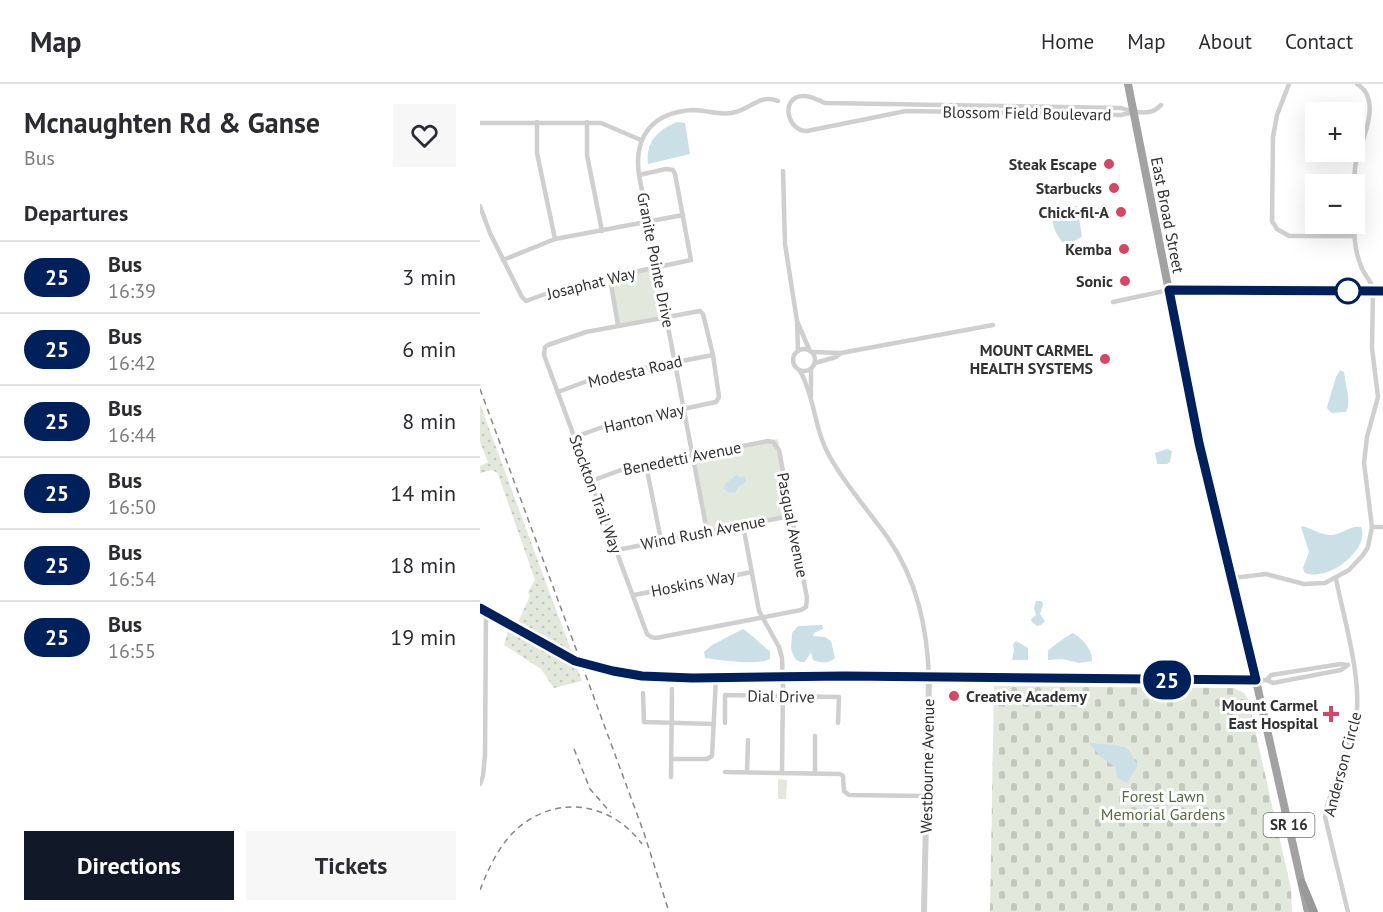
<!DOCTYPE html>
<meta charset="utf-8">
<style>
:root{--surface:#fff;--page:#f7f7f7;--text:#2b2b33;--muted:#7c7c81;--line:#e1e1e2;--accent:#111827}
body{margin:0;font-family:"PT Sans",sans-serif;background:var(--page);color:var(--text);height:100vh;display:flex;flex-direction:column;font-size:22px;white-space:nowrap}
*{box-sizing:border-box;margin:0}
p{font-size:20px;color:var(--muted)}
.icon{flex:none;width:33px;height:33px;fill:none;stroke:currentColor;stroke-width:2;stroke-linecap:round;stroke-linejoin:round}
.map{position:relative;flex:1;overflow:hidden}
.sheet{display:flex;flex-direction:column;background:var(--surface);width:480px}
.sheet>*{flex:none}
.badge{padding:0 12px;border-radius:20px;font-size:21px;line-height:39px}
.fabs{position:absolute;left:825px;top:18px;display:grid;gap:12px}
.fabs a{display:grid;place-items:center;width:60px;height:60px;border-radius:0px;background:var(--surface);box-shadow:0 6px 24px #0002;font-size:30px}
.map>.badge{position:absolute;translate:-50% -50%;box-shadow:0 0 0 3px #fff}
h2{padding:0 24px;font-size:22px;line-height:54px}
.round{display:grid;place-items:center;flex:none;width:63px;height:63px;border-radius:0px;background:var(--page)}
.head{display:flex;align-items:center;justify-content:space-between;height:102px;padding:0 24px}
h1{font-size:28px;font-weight:800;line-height:45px}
.action{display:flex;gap:12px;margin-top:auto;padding:12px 24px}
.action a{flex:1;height:69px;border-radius:0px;background:var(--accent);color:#fff;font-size:24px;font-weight:800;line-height:69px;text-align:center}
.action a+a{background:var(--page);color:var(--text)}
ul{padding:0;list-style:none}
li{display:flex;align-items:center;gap:18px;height:72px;padding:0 24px;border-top:2px solid var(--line)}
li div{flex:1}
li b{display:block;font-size:22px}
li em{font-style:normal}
li .badge{min-width:66px;font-weight:700;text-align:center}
header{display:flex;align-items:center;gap:36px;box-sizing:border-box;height:84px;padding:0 30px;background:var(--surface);border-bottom:2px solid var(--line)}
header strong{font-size:28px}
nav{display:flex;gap:33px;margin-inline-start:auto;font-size:21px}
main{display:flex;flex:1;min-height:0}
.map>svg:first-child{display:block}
.grass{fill:url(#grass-dots)}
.cemetery{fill:url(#cemetery-stones)}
.park{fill:#e3e8dc}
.water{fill:#cbdfe6}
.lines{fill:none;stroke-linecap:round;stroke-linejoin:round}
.minor{stroke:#cfcfcf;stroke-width:4.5}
.tertiary{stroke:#cfcfcf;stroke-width:6}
.secondary{stroke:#bcbcbc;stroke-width:7}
.trunk{stroke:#a2a2a2;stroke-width:8}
.motorway{stroke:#999;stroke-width:8}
.rail{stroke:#878787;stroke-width:1.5;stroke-dasharray:6 4.5;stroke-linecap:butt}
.secondary-bridge{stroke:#bcbcbc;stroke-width:7}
.line-casing{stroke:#fff;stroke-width:14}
.line{stroke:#00205b;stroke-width:9}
.poi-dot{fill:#d54864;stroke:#fff;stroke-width:2}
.stop-dot{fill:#fff;stroke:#00205b;stroke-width:3}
.labels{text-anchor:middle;stroke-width:6;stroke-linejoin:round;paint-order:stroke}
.shield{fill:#fff;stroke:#707070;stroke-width:1.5}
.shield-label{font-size:15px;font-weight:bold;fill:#323232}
.street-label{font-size:16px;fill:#323232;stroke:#fff}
.poi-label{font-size:16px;font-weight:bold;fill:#323232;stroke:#fff;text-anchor:end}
.park-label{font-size:16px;fill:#5a6a43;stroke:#fff}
</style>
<header>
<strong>Map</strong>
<nav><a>Home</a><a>Map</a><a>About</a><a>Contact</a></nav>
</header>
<main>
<section class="sheet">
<div class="head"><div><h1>Mcnaughten Rd &amp; Ganse</h1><p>Bus</p></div><a class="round"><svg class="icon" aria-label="heart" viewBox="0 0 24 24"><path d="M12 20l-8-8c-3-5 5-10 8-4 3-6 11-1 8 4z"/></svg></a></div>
<h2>Departures</h2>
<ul>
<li><span class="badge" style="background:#00205b;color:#fff">25</span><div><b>Bus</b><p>16:39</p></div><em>3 min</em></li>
<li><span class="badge" style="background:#00205b;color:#fff">25</span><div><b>Bus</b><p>16:42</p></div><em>6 min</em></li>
<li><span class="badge" style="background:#00205b;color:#fff">25</span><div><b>Bus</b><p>16:44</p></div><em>8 min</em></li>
<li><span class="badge" style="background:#00205b;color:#fff">25</span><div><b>Bus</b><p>16:50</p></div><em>14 min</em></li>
<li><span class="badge" style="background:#00205b;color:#fff">25</span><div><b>Bus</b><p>16:54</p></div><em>18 min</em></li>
<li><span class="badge" style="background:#00205b;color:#fff">25</span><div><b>Bus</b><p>16:55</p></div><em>19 min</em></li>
</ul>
<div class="action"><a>Directions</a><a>Tickets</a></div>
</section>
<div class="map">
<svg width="903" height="828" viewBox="0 0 903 828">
<defs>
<pattern id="grass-dots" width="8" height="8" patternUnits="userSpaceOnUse" patternTransform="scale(1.5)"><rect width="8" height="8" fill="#e3e8dc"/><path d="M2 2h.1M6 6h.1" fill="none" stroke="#c3c7bd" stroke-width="1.8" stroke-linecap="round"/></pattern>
<pattern id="cemetery-stones" width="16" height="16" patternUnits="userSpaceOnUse" patternTransform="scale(1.5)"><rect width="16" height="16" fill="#e3e8dc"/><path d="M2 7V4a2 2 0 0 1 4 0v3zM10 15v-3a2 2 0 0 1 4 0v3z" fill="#c3c7bd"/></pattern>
</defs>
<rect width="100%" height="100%" fill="#fff"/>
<g class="grass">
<polygon points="0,320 92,569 37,540 50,512 48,508 55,496 18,390 13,386 0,389 0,382 8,378 0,358"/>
<polygon points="29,544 95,578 102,597 74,604 61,585 24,561"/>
</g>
<polygon class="cemetery" points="514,602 754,604 764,609 768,615 811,805 812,828 510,828"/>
<g class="park">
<polygon points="177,184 186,232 138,241 130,194"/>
<polygon points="298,355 310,432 227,447 214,372"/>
<polygon points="298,695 307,696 306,715 298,715"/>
</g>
<g class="water">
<polygon points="853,21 860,24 861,28 836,28 835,38 836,23"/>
<path d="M197 38 205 39 210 70 168 80C165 58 178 46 197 38Z"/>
<path d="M597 122 602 153 592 158H582C574 147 571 139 573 126Z"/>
<path d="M860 286 864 288C865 300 872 317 866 328L852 329 848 326 847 323 856 293Z"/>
<polygon points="687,365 692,367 690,378 687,380 677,380 675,369"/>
<polygon points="257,390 260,394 264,392 266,398 259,402 255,409 247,408 244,405 245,400"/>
<path d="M823 442C832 445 843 452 852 451 863 450 870 441 881 443 891 467 844 500 824 488L823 484 829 468 821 443Z"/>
<polygon points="556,517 561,517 563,520 560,530 565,537 561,541 557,542 552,538 551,535 556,531 554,524"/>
<path d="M342 541 343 545 334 549 333 552 345 553 351 557 355 574C348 580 341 579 333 576L331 568 325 578H320L315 575 311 565 312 549 318 542Z"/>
<path d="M263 545C274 552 280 560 290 567V575C276 582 242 576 225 574L224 568 232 561Z"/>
<path d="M593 549C602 554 613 566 612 577L599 579 582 575 568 576V567C570 564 590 550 593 549Z"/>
<polygon points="536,557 548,564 548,576 532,576 534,567 533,560"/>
<polygon points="609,659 636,661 648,665 658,681 647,699 637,694 636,684 620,672"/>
</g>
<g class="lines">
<g class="minor">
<polyline points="809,0 797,31 793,53 792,137 797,145 809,152 874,152"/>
<path d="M654 28 641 31 426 27 327 47C307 47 300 14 322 12 330 11 338 16 345 19L641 24C655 28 671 33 681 21"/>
<polyline points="57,38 57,69 75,155"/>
<polyline points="107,38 107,71 122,147"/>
<polyline points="0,39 121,39 161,56"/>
<polyline points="303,87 305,160 317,237"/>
<path d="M874 102C875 94 874 86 876 78 882 56 903 15 877 0"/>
<polyline points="0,122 10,149 42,213 46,217 87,202 211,176 195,90 193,86 186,85 159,91"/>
<polyline points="23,176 75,155 203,131"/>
<polyline points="130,194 138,241"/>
<polyline points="633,218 689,206"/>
<circle cx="324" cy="276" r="11"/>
<polyline points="318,266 317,237 329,265"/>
<polyline points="332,268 361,269 356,273 335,279"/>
<polyline points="361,269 513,241"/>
<polyline points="331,285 331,312"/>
<path d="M320 287C335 313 334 346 350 373 366 402 389 427 408 454 437 496 447 543 449 593"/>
<polyline points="78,308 118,293 233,271"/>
<polyline points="95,353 131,340 236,318 239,313 233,271 223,230 220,227 106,248 68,261 65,263 64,271 167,550 171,553 176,554 321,526 326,523 327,514 299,366 293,358 288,357 141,386 111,397"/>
<polyline points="166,381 181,456"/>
<polyline points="263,441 279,527 299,563 302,574 303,602 302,688"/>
<polyline points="892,443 903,443"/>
<path d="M227 447 159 91C153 51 174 28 213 26 226 26 238 31 251 29 269 27 279 9 298 17"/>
<polyline points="137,466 310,432"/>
<path d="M753 494 786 490 824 500 845 499 869 486 883 471 888 463 892 443 884 379 887 353 898 313 892 264 893 207C892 196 884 192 881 182 875 168 874 154 874 140"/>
<path d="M856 495C864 535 884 601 875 639L847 722 845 733 868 828"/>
<polyline points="154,511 272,488"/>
<polyline points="776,596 787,596 793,599 861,586 868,581"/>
<polyline points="787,596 791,591 861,580 867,581"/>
<polyline points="163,609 164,638 234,640"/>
<polyline points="245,639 245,611 359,613 358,639"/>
<polyline points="192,675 227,675 232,672 236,594"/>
<polyline points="245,688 360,690 363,692 364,707 369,711 446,712"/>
<polyline points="267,688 268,656"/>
<polyline points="335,689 335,652"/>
<polyline points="191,693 192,605"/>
<polyline points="0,700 3,692 5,671 6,527"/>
</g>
<g class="tertiary">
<polyline points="689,206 903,207"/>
<polyline points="444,828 449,593"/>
</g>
<g class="secondary">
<polyline points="0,524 79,569"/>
<path d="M118 583C190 604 282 592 358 592 497 592 637 596 776 596"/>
</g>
<polyline class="trunk" points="648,0 719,359 753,494 828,828"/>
<polyline class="motorway" points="822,799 834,828"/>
<g class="rail">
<polyline points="0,305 164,749 189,828"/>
<polyline points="94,665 110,705 131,729"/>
<path d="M0 806C7 788 16 768 29 753 67 710 128 714 162 760"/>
</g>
<polyline class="secondary-bridge" points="79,569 100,578 118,583"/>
</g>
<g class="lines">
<defs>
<polyline id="line" points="0,524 95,577 133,587 162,592 212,594 365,592 776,596 719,359 689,206 903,207"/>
</defs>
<use href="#line" class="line-casing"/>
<use href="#line" class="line"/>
</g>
<g class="poi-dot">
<circle cx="629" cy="80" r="6"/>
<circle cx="634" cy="104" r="6"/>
<circle cx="641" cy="128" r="6"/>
<circle cx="644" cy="165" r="6"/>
<circle cx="645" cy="197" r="6"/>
<circle cx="625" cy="275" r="6"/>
<circle cx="474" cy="612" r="6"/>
<path d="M848 621h6v6h6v6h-6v6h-6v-6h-6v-6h6z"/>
</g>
<circle class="stop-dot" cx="868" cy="207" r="12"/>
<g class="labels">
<rect class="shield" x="783.5" y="729" width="51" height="24" rx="4.5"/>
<g class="shield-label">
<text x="809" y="746">SR 16</text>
</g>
<g class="street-label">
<text transform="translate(547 29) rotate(1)" y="6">Blossom Field Boulevard</text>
<text transform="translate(688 131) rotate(79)" y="6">East Broad Street</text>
<text transform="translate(176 176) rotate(79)" y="6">Granite Pointe Drive</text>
<text transform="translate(111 199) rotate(-14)" y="6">Josaphat Way</text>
<text transform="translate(155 287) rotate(-13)" y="6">Modesta Road</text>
<text transform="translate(164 334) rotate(-13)" y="6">Hanton Way</text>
<text transform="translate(202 374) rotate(-11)" y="6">Benedetti Avenue</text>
<text transform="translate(116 410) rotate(70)" y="6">Stockton Trail Way</text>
<text transform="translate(313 441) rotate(79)" y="6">Pasqual Avenue</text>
<text transform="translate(223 448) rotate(-11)" y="6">Wind Rush Avenue</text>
<text transform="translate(213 499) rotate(-11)" y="6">Hoskins Way</text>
<text transform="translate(301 612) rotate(1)" y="6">Dial Drive</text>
<text transform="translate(862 680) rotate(-75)" y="6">Anderson Circle</text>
<text transform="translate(447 682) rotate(-89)" y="6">Westbourne Avenue</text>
</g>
<g class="poi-label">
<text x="617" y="86">Steak Escape</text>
<text x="622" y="110">Starbucks</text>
<text x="629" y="134">Chick-fil-A</text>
<text x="632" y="171">Kemba</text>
<text x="633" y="203">Sonic</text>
<text x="613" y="272">MOUNT CARMEL<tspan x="613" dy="18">HEALTH SYSTEMS</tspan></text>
<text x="486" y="618" text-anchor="start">Creative Academy</text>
<text x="838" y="627">Mount Carmel<tspan x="838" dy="18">East Hospital</tspan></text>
</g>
<g class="park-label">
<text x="683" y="718">Forest Lawn<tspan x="683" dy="18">Memorial Gardens</tspan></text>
</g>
</g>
</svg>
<div class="fabs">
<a>+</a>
<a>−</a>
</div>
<b class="badge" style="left:687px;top:596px;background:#00205b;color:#fff">25</b>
</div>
</main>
